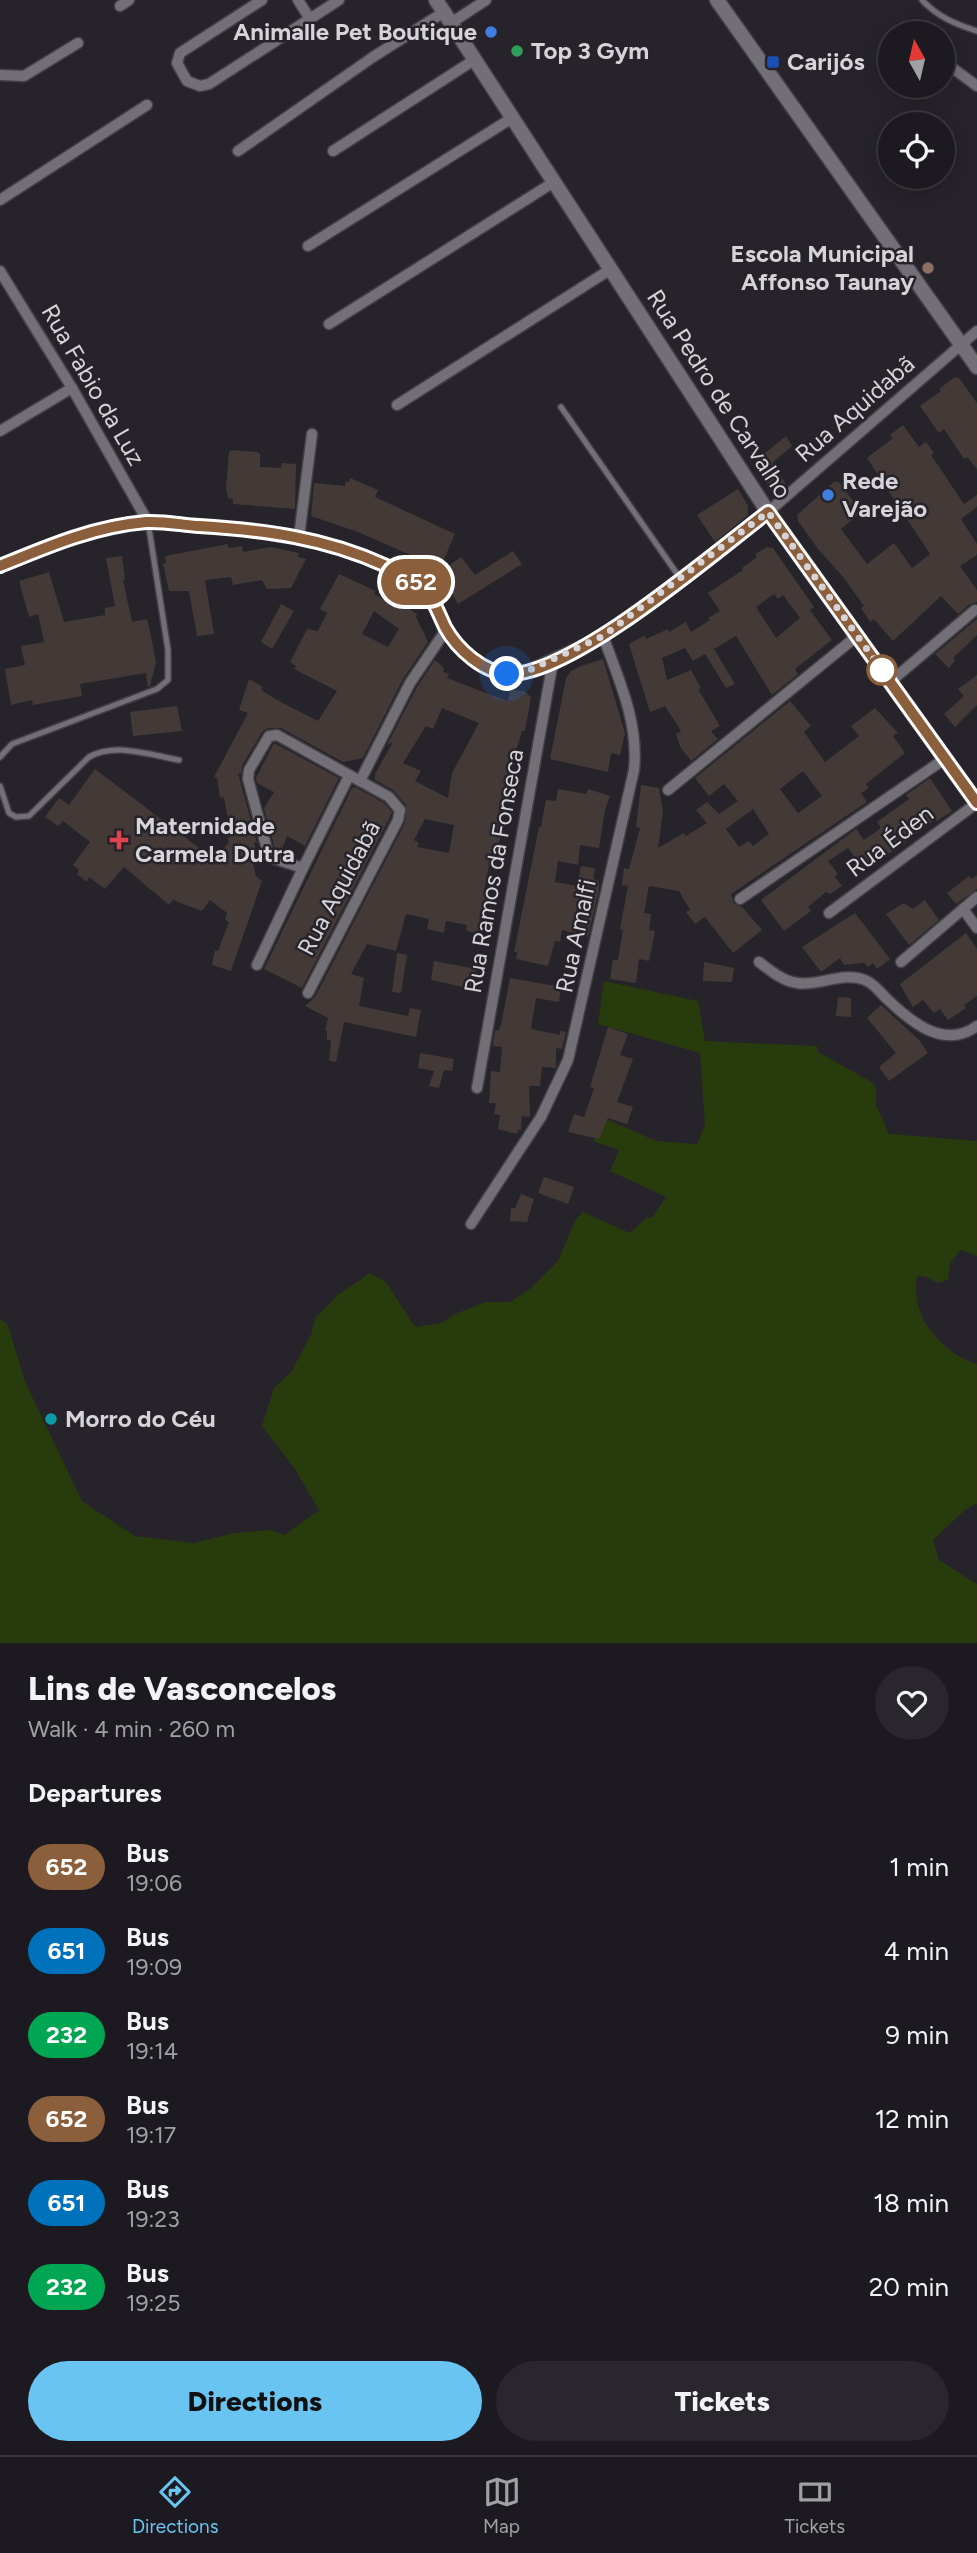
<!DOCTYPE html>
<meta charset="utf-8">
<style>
:root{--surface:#1c1a20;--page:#29272d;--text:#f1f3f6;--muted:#a0a1a5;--line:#3a383e;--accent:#69c4f1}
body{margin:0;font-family:Figtree,sans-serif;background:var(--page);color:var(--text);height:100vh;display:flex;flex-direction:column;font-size:26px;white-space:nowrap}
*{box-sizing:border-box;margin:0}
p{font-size:23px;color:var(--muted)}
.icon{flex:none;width:38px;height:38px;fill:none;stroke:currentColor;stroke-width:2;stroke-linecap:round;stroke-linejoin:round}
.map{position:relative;height:1643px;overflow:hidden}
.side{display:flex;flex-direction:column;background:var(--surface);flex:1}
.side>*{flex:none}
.badge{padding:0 14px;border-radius:23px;font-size:24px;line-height:46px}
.needle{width:46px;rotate:352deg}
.tools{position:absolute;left:878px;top:21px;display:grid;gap:14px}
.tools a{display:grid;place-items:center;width:77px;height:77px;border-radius:50%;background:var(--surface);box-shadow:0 4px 18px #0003,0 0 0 2px var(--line);font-size:35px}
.you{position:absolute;width:35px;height:35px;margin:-18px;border:5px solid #fff;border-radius:50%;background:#1a73e8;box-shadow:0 0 0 10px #1a73e833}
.map>.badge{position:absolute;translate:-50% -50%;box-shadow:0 0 0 4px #fff}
h2{padding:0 28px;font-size:26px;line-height:63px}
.round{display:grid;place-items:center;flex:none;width:74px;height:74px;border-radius:37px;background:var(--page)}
.head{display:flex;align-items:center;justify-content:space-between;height:119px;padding:0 28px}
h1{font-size:33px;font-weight:800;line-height:52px}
.cta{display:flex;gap:14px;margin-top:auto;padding:14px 28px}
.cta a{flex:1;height:80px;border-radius:42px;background:var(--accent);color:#111;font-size:28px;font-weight:800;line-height:80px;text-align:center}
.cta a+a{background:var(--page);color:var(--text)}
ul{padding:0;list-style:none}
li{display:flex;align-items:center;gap:21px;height:84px;padding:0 28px}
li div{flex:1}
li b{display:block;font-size:26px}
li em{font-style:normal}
li .badge{min-width:77px;font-weight:700;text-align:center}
.tabs{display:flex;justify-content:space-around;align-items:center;height:98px;border-top:2px solid var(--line);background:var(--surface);font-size:19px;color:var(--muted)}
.tabs a{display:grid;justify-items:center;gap:4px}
.tabs .selected{color:var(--accent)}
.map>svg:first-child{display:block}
.green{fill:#283b0d}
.building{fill:#433a37;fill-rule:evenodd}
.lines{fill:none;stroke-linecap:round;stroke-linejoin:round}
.service-casing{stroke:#434046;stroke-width:8}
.minor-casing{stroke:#434046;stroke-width:13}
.tertiary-casing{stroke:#434046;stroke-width:17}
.service{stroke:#726f77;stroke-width:5}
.minor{stroke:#726f77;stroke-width:10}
.tertiary{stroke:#726f77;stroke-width:14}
.line-casing{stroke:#fff;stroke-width:16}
.line{stroke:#8b5e3c;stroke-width:10}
.walk{stroke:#d6d4d9;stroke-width:7;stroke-dasharray:0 12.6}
.shop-dot{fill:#3f7fe0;stroke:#26232b;stroke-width:2.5}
.leisure-dot{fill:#2e9e5b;stroke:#26232b;stroke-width:2.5}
.transit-dot{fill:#1a4fb4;stroke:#26232b;stroke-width:2.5}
.education-dot{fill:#8d6e63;stroke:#26232b;stroke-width:2.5}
.stop-dot{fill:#fff;stroke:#8b5e3c;stroke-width:3.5}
.health-dot{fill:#e0444e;stroke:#26232b;stroke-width:2.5}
.culture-dot{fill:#0f9aa8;stroke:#26232b;stroke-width:2.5}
.labels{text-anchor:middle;stroke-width:5;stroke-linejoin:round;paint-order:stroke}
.poi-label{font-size:24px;font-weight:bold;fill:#d6d4d9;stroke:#26232b;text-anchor:start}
.street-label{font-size:24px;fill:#d6d4d9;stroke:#26232b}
</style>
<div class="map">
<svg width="977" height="1643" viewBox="0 0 977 1643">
<rect width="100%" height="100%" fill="#26232b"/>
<path class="green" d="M604 981 698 1001 705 1041 817 1046 818 1052 870 1081 876 1088V1105L889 1134 977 1141V1256L961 1250 950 1263 948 1280 938 1283 924 1276 917 1277C910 1317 941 1352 977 1364V1503L964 1511 933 1540 939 1560 977 1584V1643H0V1319L8 1325 25 1382 82 1501 135 1536 193 1543 235 1533 270 1530 284 1535 319 1510 295 1469 262 1426 274 1388 291 1372 311 1335 316 1317 339 1294 370 1273 386 1282 415 1327 441 1323 457 1313 486 1302H510L531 1288 558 1261 575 1221 583 1212 630 1233 647 1217 652 1218 666 1197 610 1171 619 1150 593 1141 606 1119 656 1141 697 1144 705 1125 700 1053 598 1024Z"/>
<g class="building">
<polygon points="955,377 959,378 977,403 977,469 967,457 964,459 944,429 939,433 920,406 941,391 939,389"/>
<polygon points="903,425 919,447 926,442 934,453 931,455 964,504 977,495 977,507 961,519 977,544 977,555 960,566 977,590 977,602 970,604 958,614 941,596 893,641 874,619 870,622 861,608 864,606 843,577 818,549 798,521 797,515 834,482 839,482 861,512 841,529 867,564 894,543 912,568 930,554 867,458 893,438 890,435"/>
<polygon points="786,436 792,446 772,463 786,484 774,495 754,462"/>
<polygon points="232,450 257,452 260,454 260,467 281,468 282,463 296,464 295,509 233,504 233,499 228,498 226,488 229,452"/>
<polygon points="350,478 378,490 375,497 455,534 440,568 358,532 311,516 314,483 345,486 346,481 349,482"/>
<polygon points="738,489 748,506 748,515 715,542 697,515"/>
<polygon points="228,544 228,548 242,546 243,552 271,547 299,553 298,557 306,559 291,588 267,589 262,580 233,585 231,577 205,580 214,634 197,636 189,591 169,591 163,564 166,563 165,556"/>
<path d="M767 547 773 548 814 607 810 610 832 640 795 669 798 674 772 695 736 636 714 649 735 684 726 688 705 654 693 661 685 648 662 658 667 680 691 670 701 688 698 689 720 726 711 731 718 739 691 761 681 748 676 734 681 731 665 706 650 712 629 644 644 636 646 639 668 629 669 632 686 622 691 632 710 620 708 618 720 611 708 593 743 570 742 568 757 557 755 554ZM774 594 778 599 783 595 800 618 776 638 756 607Z"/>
<polygon points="513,551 522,564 458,604 440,572 461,557 475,575"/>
<polygon points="122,556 125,579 123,580 132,622 147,619 151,636 156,662 150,686 148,687 146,673 80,684 82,696 33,705 32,700 11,705 5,669 25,665 21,646 44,642 38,614 29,617 19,581 49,572 64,622 105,615 105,608 115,606 106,558"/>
<path d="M339 574 376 591 374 594 390 603 393 599 417 614 416 617 428 642 403 679 363 758 343 762 281 728H268L262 732 242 766 241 774 238 773 257 843 254 842 258 859 252 860 256 876 262 881 231 971 212 965 215 950 218 951 229 922 225 920 227 913 210 900 202 911 173 900 169 905 124 867 105 889 89 877 87 882 77 874 79 870 73 865 90 842 63 821 58 826 45 817 59 798 69 805 95 769 215 860 229 842 228 837 231 836 224 797 220 798 217 778 214 777 248 713 239 710 249 679 263 687 261 690 277 700 318 721 337 691 294 669 296 666 290 662 307 629 318 631 327 613 320 609ZM374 611 399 629 388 647 362 634Z"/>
<polygon points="281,604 294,611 272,649 261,642"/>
<polygon points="977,619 977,635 953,658 955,660 949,668 935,654"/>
<polygon points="603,659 625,733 620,755 611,753 608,772 550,759 566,678 571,671 581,666"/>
<path d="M435 660 444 668 443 672 449 674 447 678 491 695 508 701 510 690 524 691 531 697 525 731H522L514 757 498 850 492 849 484 891 488 892 479 934 466 931 467 925 446 921 444 933 427 929 429 919 406 914 396 951 367 944 351 974 364 978 359 1006 408 1016 410 1008 421 1010 416 1037 344 1022 336 1062 329 1061 331 1040H327V1031H325L328 1018 305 1006 315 997 405 823 406 805 393 790 375 780V774L393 742 387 745 417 687ZM442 708 479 723 452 773 448 798 415 781 421 771 403 763 426 726 433 729ZM425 819 454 825 449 853 417 847 419 843 414 840Z"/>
<polygon points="977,675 977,705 955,727 944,714 964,696 958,689"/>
<path d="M790 701 811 726 804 732 825 762 859 736 851 726 875 708 898 733 893 736 905 753 866 784 869 788 861 793 867 802 731 894 734 904 742 907 762 930 733 953 705 917 695 924 686 912 690 910 679 891 649 886 644 913 651 914 649 930 655 931 649 961 639 959 636 983 610 979 613 960H618L623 930 620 929 628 886 622 885 624 868 629 869 640 828 636 827 641 785 659 788 663 811 658 848 684 833 686 836 707 823 696 810 707 802 719 814 738 801 724 784 709 796 695 778ZM803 771 822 796 798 813 780 789ZM753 809 769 834 753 846 749 841 739 847 726 829Z"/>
<polygon points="177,706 182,731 133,736 130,712"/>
<polygon points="274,743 339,778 305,846 287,836 281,851 275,849 264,808 274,792 257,783 256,778"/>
<polygon points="930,778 952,811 937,821 935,819 896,849 864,869 848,848 828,861 838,874 835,877 842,886 830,894 826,892 808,907 811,911 784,931 761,900 856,829 864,840 881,828 877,822 909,799 906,795"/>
<polygon points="355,787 384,803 392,812 390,817 302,988 264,969 352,788"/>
<polygon points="558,789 586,794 588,789 610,796 605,810 599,848 580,845 578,865 558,861 555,882 577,886 581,866 595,868 593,879 599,881 599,889 588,937 562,930 560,942 555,941 548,966 516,959 517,952 514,952 539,827 541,827 546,800 556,801"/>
<polygon points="977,875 977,889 956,904 947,893 969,876 972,879"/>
<polygon points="925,900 939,920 909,945 886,914 904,903 913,909"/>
<polygon points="855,913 890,959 877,969 873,963 868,967 864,963 844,965 840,958 821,972 802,947"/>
<polygon points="966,933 977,949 977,996 964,1005 966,1008 948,1020 940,1009 934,1013 923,1000 913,1007 900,984"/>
<polygon points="397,953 407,955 401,993 392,992"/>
<polygon points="434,961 476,969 472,989 431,980"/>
<polygon points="704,962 734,968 732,982 703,981"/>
<polygon points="510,978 561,987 559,1002 536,998 531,1029 560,1035 560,1031 566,1032 562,1049 556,1048 556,1068 542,1067 540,1086 529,1086 530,1117 522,1116 521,1130 518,1130 517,1134 498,1129 500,1115 494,1114 496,1103 489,1103 491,1071 500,1072 502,1047 493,1046 493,1044 495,1031 499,1030 501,1025"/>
<polygon points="838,997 851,998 851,1017 836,1016"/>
<polygon points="881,1005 919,1040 928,1053 889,1081 879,1067 896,1053 867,1018"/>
<polygon points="608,1027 628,1034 620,1055 633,1059 617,1102 633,1107 627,1124 608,1118 599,1139 568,1132 574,1114 584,1117 594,1088 590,1087"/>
<polygon points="420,1053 454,1059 452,1071 444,1070 439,1088 429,1086 434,1071 418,1068"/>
<polygon points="544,1177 574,1187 568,1204 538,1193"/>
<polygon points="521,1194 534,1199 527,1222 510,1221 511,1208 515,1208"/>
</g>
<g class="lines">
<defs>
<g id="service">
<path d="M922 0C938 17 955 24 977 31"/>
<polyline points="561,407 680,578"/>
<polyline points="0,757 12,744 157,689 168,680 168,650 148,522"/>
<path d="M0 786 9 813 16 817 29 816 89 757C115 742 151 755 179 760"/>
</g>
<g id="minor">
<polyline points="262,0 180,53 177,63 187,81 200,86 209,84 339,0"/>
<polyline points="298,0 310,19"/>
<polyline points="120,6 129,0"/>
<polyline points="451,23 486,0"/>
<polyline points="943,61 977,86"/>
<polyline points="0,75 24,76 78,43"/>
<polyline points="238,151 373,57 444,12"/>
<polyline points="333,151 474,60"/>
<polyline points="0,200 147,105"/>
<polyline points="308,246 512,118"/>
<polyline points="0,271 72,388 148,522"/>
<polyline points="329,324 554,182"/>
<polyline points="397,405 611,269"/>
<polyline points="0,431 72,388"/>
<polyline points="299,537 312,434"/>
<polyline points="0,566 49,546 91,533 148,522 266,530 314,540 365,557 404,574 421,586 434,602 446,630 476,662 491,670 507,674 522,673 603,636 768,512 977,331"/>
<polyline points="890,682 975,610"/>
<polyline points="360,781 410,683 446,630"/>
<polyline points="668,790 857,636"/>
<polyline points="740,899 946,758"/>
<polyline points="963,909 977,928"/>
<polyline points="829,913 977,803"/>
<path d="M759 962C770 970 782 981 797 983 820 987 843 970 867 981 874 984 881 993 887 999 911 1022 944 1050 977 1026"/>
<polyline points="901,962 977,897"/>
<polyline points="257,965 303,868"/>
<polyline points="308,993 398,820 400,810 389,797 277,735 269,736 249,770 248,779 268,853 275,859 303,868 349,776"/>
<polyline points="477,1088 553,661"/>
<path d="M471 1224 541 1117 568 1060 634 770C639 723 619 680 603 636"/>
</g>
<g id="tertiary">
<polyline points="436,0 768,512 977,803"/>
<polyline points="717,0 977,367"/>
</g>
</defs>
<use href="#service" class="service-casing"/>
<use href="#minor" class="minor-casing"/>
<use href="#tertiary" class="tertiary-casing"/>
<use href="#service" class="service"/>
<use href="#minor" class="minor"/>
<use href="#tertiary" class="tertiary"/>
</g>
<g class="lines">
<defs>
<path id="line" d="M0 566C46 547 95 526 146 522 164 521 182 525 199 526 264 530 325 538 384 565 397 571 410 576 421 586 433 597 438 612 445 627 457 649 484 674 511 674 575 673 714 553 768 512L977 803"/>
</defs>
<use href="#line" class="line-casing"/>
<use href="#line" class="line"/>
<polyline class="walk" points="507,674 523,673 603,636 768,512 882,670"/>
</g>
<g class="shop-dot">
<circle cx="491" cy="32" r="7"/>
<circle cx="828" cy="495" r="7"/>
</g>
<circle class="leisure-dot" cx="517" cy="51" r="7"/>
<rect class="transit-dot" x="766" y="55" width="14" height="14" rx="3.5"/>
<circle class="education-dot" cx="928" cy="268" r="7"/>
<circle class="stop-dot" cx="882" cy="670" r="14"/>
<path class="health-dot" d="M115.5 829.5h7v7h7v7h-7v7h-7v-7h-7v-7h7z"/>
<circle class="culture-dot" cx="51" cy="1419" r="7"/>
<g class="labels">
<g class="poi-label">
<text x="477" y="40" text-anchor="end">Animalle Pet Boutique</text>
<text x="531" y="59">Top 3 Gym</text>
<text x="787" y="70">Carijós</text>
<text x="914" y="262" text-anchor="end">Escola Municipal<tspan x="914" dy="28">Affonso Taunay</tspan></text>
<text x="842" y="489">Rede<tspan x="842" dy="28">Varejão</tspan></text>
<text x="135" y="834">Maternidade<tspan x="135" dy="28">Carmela Dutra</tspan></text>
<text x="65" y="1427">Morro do Céu</text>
</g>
<g class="street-label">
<text transform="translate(93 385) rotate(60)" y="8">Rua Fabio da Luz</text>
<text transform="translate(719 394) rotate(57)" y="8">Rua Pedro de Carvalho</text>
<text transform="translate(855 409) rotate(-41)" y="8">Rua Aquidabã</text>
<text transform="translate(890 841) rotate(-37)" y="8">Rua Éden</text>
<text transform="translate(494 871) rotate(-80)" y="8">Rua Ramos da Fonseca</text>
<text transform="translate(339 888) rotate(-62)" y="8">Rua Aquidabã</text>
<text transform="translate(576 936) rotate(-78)" y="8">Rua Amalfi</text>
</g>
</g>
</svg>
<div class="tools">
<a><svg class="needle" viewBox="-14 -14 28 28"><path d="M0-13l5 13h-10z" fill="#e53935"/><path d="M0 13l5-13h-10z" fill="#a0a1a5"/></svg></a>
<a><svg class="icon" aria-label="locate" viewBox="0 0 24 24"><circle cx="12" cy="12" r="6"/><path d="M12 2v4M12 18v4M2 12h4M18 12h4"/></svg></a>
</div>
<div class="you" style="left:507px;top:674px"></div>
<b class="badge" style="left:416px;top:582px;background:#8b5e3c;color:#fff">652</b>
</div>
<section class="side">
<div class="head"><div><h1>Lins de Vasconcelos</h1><p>Walk · 4 min · 260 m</p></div><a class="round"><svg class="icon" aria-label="heart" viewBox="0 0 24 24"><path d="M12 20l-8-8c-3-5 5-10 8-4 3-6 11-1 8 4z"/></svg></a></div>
<h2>Departures</h2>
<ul>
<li><span class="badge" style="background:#8b5e3c;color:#fff">652</span><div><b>Bus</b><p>19:06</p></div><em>1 min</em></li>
<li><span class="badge" style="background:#0072bc;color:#fff">651</span><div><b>Bus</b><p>19:09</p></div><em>4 min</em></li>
<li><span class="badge" style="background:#00a651;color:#fff">232</span><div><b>Bus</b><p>19:14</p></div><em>9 min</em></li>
<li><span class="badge" style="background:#8b5e3c;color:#fff">652</span><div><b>Bus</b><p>19:17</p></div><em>12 min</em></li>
<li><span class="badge" style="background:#0072bc;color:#fff">651</span><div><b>Bus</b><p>19:23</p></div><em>18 min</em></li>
<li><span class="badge" style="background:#00a651;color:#fff">232</span><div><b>Bus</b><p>19:25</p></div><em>20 min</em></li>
</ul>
<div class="cta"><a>Directions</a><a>Tickets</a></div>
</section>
<nav class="tabs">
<a class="selected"><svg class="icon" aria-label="directions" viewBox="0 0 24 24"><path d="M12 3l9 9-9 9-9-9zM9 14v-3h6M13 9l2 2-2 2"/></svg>Directions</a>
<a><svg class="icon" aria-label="map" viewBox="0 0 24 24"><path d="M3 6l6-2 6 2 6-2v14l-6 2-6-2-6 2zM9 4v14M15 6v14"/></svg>Map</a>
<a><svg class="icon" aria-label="tickets" viewBox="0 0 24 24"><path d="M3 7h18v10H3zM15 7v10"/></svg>Tickets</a>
</nav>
